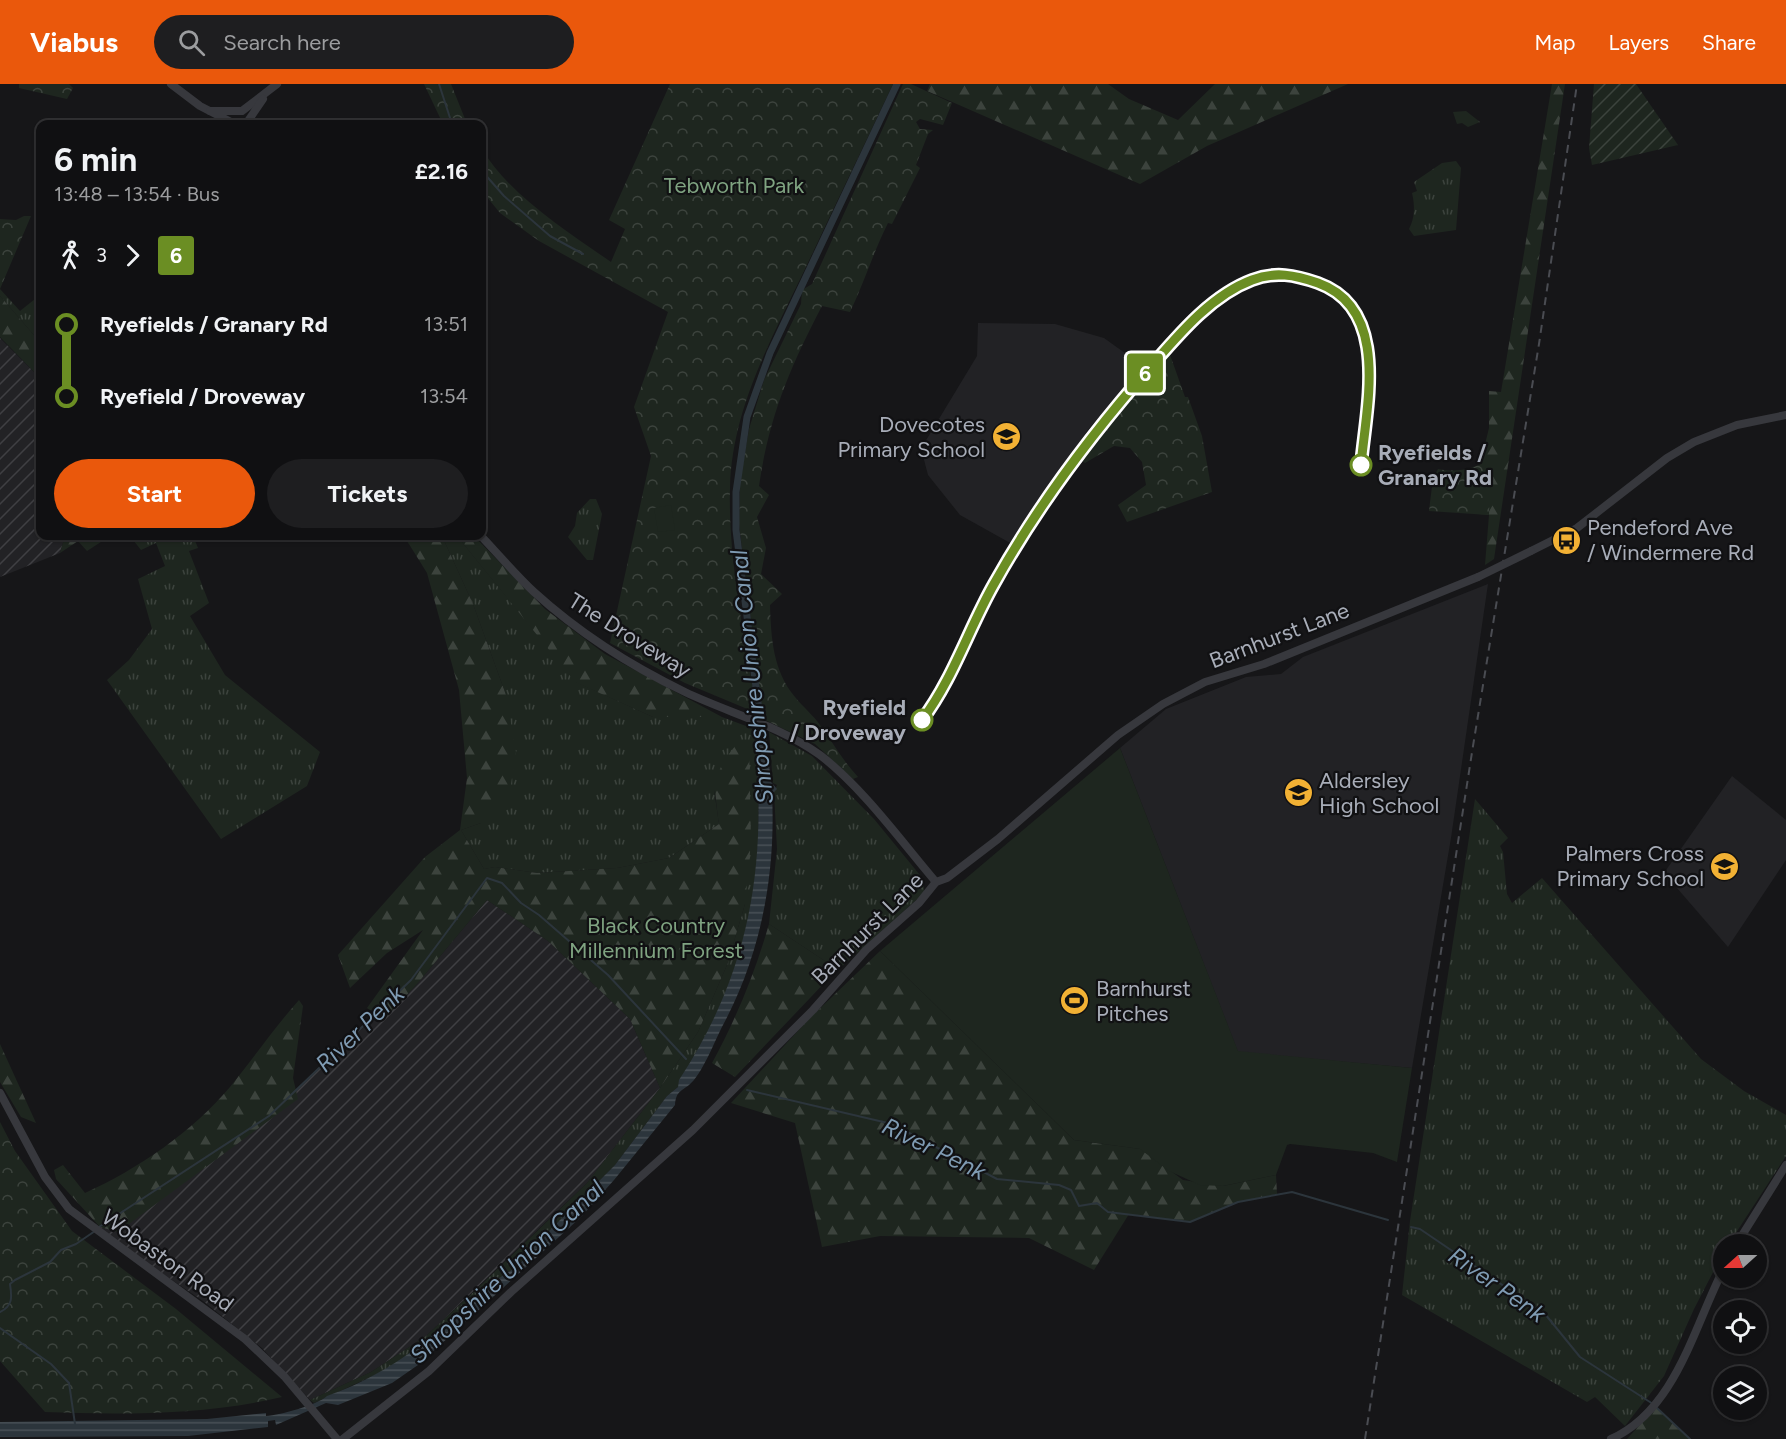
<!DOCTYPE html>
<meta charset="utf-8">
<style>
:root{--surface:#101012;--page:#1e1e20;--text:#f1f3f6;--muted:#9c9d9f;--line:#303032;--accent:#ea580c}
body{margin:0;font-family:Figtree,sans-serif;background:var(--page);color:var(--text);height:100vh;display:flex;flex-direction:column;font-size:22px;white-space:nowrap}
*{box-sizing:border-box;margin:0}
p{font-size:20px;color:var(--muted)}
.icon{flex:none;width:33px;height:33px;fill:none;stroke:currentColor;stroke-width:2;stroke-linecap:round;stroke-linejoin:round}
.map{position:relative;flex:1;overflow:hidden}
.details{position:absolute;left:36px;top:36px;width:450px;height:420px;display:flex;flex-direction:column;background:var(--surface);border-radius:12px;box-shadow:0 2px 4px #0004,0 0 0 2px var(--line)}
.details>*{flex:none}
.badge{padding:0 12px;border-radius:4px;font-size:21px;line-height:39px}
.needle{width:39px;rotate:249deg}
.controls{position:absolute;left:1713px;top:1150px;display:grid;gap:12px}
.controls a{display:grid;place-items:center;width:54px;height:54px;border-radius:50%;background:var(--surface);box-shadow:0 2px 4px #0004,0 0 0 2px var(--line);font-size:30px}
.map>.badge{position:absolute;translate:-50% -50%;box-shadow:0 0 0 3px #fff}
.legs{display:flex;align-items:center;gap:9px;height:66px;padding:0 18px;font-size:20px}
.legs p{margin-inline-start:auto}
.summary{display:flex;align-items:center;justify-content:space-between;height:102px;padding:0 18px}
h1{font-size:33px;font-weight:700;line-height:45px}
.button{display:flex;gap:12px;margin-top:auto;padding:12px 18px}
.button a{flex:1;height:69px;border-radius:36px;background:var(--accent);color:#fff;font-size:24px;font-weight:700;line-height:69px;text-align:center}
.button a+a{background:var(--page);color:var(--text)}
ul{padding:0 18px;list-style:none}
li{display:flex;align-items:center;gap:21px;height:72px;font-size:22px}
li i{display:grid;place-items:center;width:9px;height:100%;margin:0 8px;background:currentColor}
li i::after{content:'';width:15px;height:15px;margin:-8px;border:4px solid;border-radius:50%;background:var(--surface)}
li p{margin-inline-start:auto}
li:first-child i{background:linear-gradient(#0000 50%,currentColor 0)}
li:last-child i{background:linear-gradient(currentColor 50%,#0000 0)}
header{display:flex;align-items:center;gap:36px;box-sizing:border-box;height:84px;padding:0 30px;background:var(--accent);color:#fff}
header strong{font-size:28px}
nav{display:flex;gap:33px;margin-inline-start:auto;font-size:21px}
.search{width:420px;height:54px;background:var(--page);display:flex;align-items:center;gap:15px;box-sizing:border-box;padding:0 21px;border-radius:33px;color:var(--muted);font-size:22px}
.map>svg:first-child{display:block}
.built{fill:#222225}
.industrial{fill:url(#industrial-furrows)}
.grass{fill:url(#grass-tufts)}
.forest{fill:url(#forest-firs)}
.park{fill:url(#park-crowns)}
.garden{fill:url(#garden-furrows)}
.pitch{fill:#1e261f}
.water{fill:url(#water-rules)}
.lines{fill:none;stroke-linecap:round;stroke-linejoin:round}
.stream{stroke:#2c353c;stroke-width:2}
.canal{stroke:#2c353c;stroke-width:7}
.minor{stroke:#37383d;stroke-width:8}
.rail{stroke:#4a4c52;stroke-width:2;stroke-dasharray:8 6;stroke-linecap:butt}
.minor-bridge{stroke:#37383d;stroke-width:8}
.line-1-casing{stroke:#fff;stroke-width:14}
.line-1{stroke:#6b8e23;stroke-width:9}
.stop-1-dot{fill:#fff;stroke:#6b8e23;stroke-width:3}
.labels{text-anchor:middle;stroke-width:4.5;stroke-linejoin:round;paint-order:stroke}
.park-label{font-size:22px;fill:#7fa381;stroke:#111113}
.poi-label{font-size:22px;fill:#a8adb8;stroke:#111113;text-anchor:start}
.stop-label{font-size:22px;font-weight:bold;fill:#a8adb8;stroke:#111113;text-anchor:start}
.street-label{font-size:22px;fill:#a8adb8;stroke:#111113}
.water-label{font-size:24px;font-style:italic;fill:#7f9bb3;stroke:#111113}
</style>
<header>
<strong>Viabus</strong>
<div class="search"><svg class="icon" aria-label="search" viewBox="0 0 24 24"><circle cx="10" cy="10" r="6"/><path d="M15 15l6 6"/></svg>Search here</div>
<nav><a>Map</a><a>Layers</a><a>Share</a></nav>
</header>
<div class="map">
<svg width="1786" height="1355" viewBox="0 0 1786 1355">
<defs>
<pattern id="industrial-furrows" width="10" height="10" patternUnits="userSpaceOnUse" patternTransform="scale(1.5)"><rect width="10" height="10" fill="#222225"/><path d="M-1 1l2-2M0 10L10 0M9 11l2-2" fill="none" stroke="#3f3f43"/></pattern>
<pattern id="grass-tufts" width="24" height="20" patternUnits="userSpaceOnUse" patternTransform="scale(1.5)"><rect width="24" height="20" fill="#1e261f"/><path d="M3 7l-1-3M5 7V3M7 7l1-3M15 17l-1-3M17 17v-4M19 17l1-3" fill="none" stroke="#3c433d"/></pattern>
<pattern id="forest-firs" width="22" height="20" patternUnits="userSpaceOnUse" patternTransform="scale(1.5)"><rect width="22" height="20" fill="#1e261f"/><path d="M5 1l3.5 6h-7zM16 11l3.5 6h-7z" fill="#3c433d"/></pattern>
<pattern id="park-crowns" width="20" height="18" patternUnits="userSpaceOnUse" patternTransform="scale(1.5)"><rect width="20" height="18" fill="#1e261f"/><path d="M2 6a3 3 0 1 1 6 0M12 15a3 3 0 1 1 6 0" fill="none" stroke="#3c433d"/></pattern>
<pattern id="garden-furrows" width="10" height="10" patternUnits="userSpaceOnUse" patternTransform="scale(1.5)"><rect width="10" height="10" fill="#1e261f"/><path d="M-1 1l2-2M0 10L10 0M9 11l2-2" fill="none" stroke="#3c433d"/></pattern>
<pattern id="water-rules" width="6" height="5" patternUnits="userSpaceOnUse" patternTransform="scale(1.5)"><rect width="6" height="5" fill="#2c353c"/><path d="M0 2.5h6" fill="none" stroke="#485056"/></pattern>
</defs>
<rect width="100%" height="100%" fill="#161618"/>
<g class="built">
<polygon points="978,239 1055,240 1104,254 1143,282 1087,347 1012,460 960,431 928,391 923,372 925,358 977,272"/>
<polygon points="1488,500 1451,754 1412,984 1238,968 1120,664 1166,625 1246,593 1281,590 1303,573"/>
<polygon points="1732,692 1786,736 1786,776 1728,863 1664,789"/>
</g>
<g class="industrial">
<polygon points="0,254 40,294 40,452 65,452 60,469 0,493"/>
<polygon points="487,816 548,857 630,935 660,1004 587,1099 426,1252 371,1288 310,1316 262,1264 203,1217 113,1156 100,1143 269,1032 376,930 384,934 417,900"/>
</g>
<g class="grass">
<polygon points="1466,27 1480,38 1468,43 1462,39 1457,40 1453,28"/>
<path d="M1456 77 1461 84 1456 146 1414 152 1409 145C1415 134 1415 121 1412 109L1417 107 1414 98 1442 79Z"/>
<polygon points="0,205 20,227 40,211 40,258 0,212"/>
<polygon points="590,415 596,415 602,430 593,476 587,476 568,453 575,442 577,429"/>
<polygon points="130,452 193,452 198,464 189,467 209,519 190,532 225,591 320,668 307,702 221,755 107,596 129,576 152,545 138,495 165,482 156,459 141,466"/>
<path d="M442 452H457L576 598 653 633H722L754 645C762 732 763 818 729 901 719 926 707 952 693 975 688 984 680 992 678 1003L667 1012 615 1081 528 1168 525 1174 512 1186 496 1197 428 1258 390 1284 314 1319 310 1316 371 1288 426 1252 483 1199 587 1099 660 1004 698 948 727 881 745 820 714 706 719 740 669 774 617 784 537 789 495 783 484 785 461 746 481 739 506 611 473 520Z"/>
<polygon points="769,648 812,672 874,735 924,796 924,809 829,894 828,879 769,840 777,765 774,708 777,701 773,699"/>
<polygon points="1475,715 1508,754 1500,762 1503,768 1507,810 1512,819 1542,794 1701,975 1744,1007 1786,1031 1786,1072 1728,1161 1724,1161 1723,1169 1694,1225 1664,1292 1625,1342 1595,1313 1587,1318 1402,1211 1410,1137"/>
</g>
<g class="forest">
<polygon points="930,0 1108,0 1129,15 1178,36 1215,0 1348,0 1207,62 1140,100 927,7"/>
<polygon points="1552,0 1565,0 1494,475 1485,481 1489,431 1478,430 1480,381 1489,344 1489,307 1501,308"/>
<polygon points="0,212 40,258 40,294 0,253"/>
<polygon points="65,452 110,452 87,467 78,457 60,469"/>
<path d="M404 452H442L473 520 506 611 516 668 509 713 481 739 461 746 484 785 495 783 537 789 617 784 669 774 719 740C714 703 711 691 736 661L749 662 751 758 745 820 727 881 698 948 660 1004 630 935 548 857 487 816 417 900 384 935 367 924 423 846 387 869 350 904 338 871 425 773 460 746 467 694 459 606 427 489Z"/>
<polygon points="457,452 474,452 545,525 605,570 722,633 653,633 575,598"/>
<path d="M769 840 828 879 829 894 735 993 712 979C736 935 755 889 769 840Z"/>
<polygon points="880,867 1074,1056 1141,1065 1183,1096 1223,1102 1276,1091 1277,1110 1238,1118 1190,1138 1129,1130 1094,1186 1029,1154 880,1152 822,1163 795,1039 731,1019 810,934"/>
<path d="M299 916 303 922 293 994 298 1015 118 1148 100 1143 56 1095 54 1086 63 1081 85 1109C138 1085 192 1048 230 1003 253 975 274 944 299 916Z"/>
<polygon points="0,960 36,1039 21,1033 0,998"/>
<polygon points="1656,1323 1688,1354 1690,1355 1627,1355"/>
</g>
<g class="park">
<polygon points="19,0 69,0 73,4 67,15 19,4"/>
<polygon points="424,0 451,0 467,40 443,40"/>
<path d="M670 0H893C864 62 834 123 805 185 772 254 732 324 730 403 728 478 745 555 757 629L685 599 610 559 651 372 634 323 668 228 539 157 500 129 482 107V65C508 110 569 149 611 178L625 145 609 136Z"/>
<path d="M903 0H911L952 19 943 41 920 35 916 38 920 45 933 46 928 50 916 81 920 84 892 140 888 139C873 169 864 199 850 228L822 222C790 283 769 333 759 402L769 411 757 433 766 464 761 490 782 510 770 521C771 554 773 587 795 613 803 623 813 631 820 641 833 659 843 677 858 693L853 695 815 660 763 635 739 440 740 398 749 345 764 296 801 220 802 206 812 200Z"/>
<polygon points="24,132 31,132 0,205 0,135 16,136"/>
<polygon points="1169,268 1185,313 1188,313 1202,352 1212,408 1127,438 1118,421 1146,401 1142,378 1130,364 1114,362 1085,379 1079,375"/>
<path d="M1491 375 1489 431 1429 427 1433 394 1438 385C1459 389 1472 385 1491 375Z"/>
<path d="M0 1038 15 1067 72 1147 176 1225 282 1313C206 1331 123 1331 45 1328L0 1277Z"/>
</g>
<polygon class="garden" points="1594,0 1636,0 1678,61 1592,81 1589,64"/>
<g class="pitch">
<polygon points="671,421 675,446 658,448 654,424"/>
<polygon points="1120,664 1238,967 1412,984 1397,1078 1373,1069 1290,1060 1287,1061 1276,1091 1223,1102 1200,1101 1169,1087 1140,1065 1074,1056 880,867"/>
</g>
<path class="water" d="M762 651 766 654 771 698 777 705 772 710C776 790 761 870 723 941 715 956 702 991 689 1001 680 1008 676 1008 675 1021L614 1096 581 1133 418 1281 392 1299 338 1321 326 1319 276 1341 275 1336 268 1337V1343L188 1352 0 1353V1338L207 1335 266 1329V1332C281 1331 317 1321 327 1312 400 1286 438 1247 494 1198 506 1188 522 1183 528 1168L615 1081 667 1012 678 1003 679 996C750 888 767 782 755 656Z"/>
<g class="lines">
<g class="stream">
<polyline points="439,0 452,40"/>
<polyline points="482,87 504,112 550,152 583,170"/>
<polyline points="747,1006 892,1040 997,1095 1059,1101 1071,1106 1079,1122 1097,1119 1108,1128 1190,1138 1238,1118 1292,1108 1388,1136"/>
<polyline points="99,1143 269,1032 411,896 487,794 502,799 521,819 539,831 608,891 686,975"/>
<polyline points="1411,1143 1420,1145 1545,1230 1580,1273 1653,1320"/>
<path d="M0 1228C13 1222 12 1213 10 1200L15 1196 50 1178 61 1166 76 1160 95 1147"/>
<polyline points="0,1244 51,1280 69,1299 75,1340"/>
<polyline points="1657,1324 1690,1355"/>
</g>
<polyline class="canal" points="763,658 736,446 736,408 747,333 770,269 897,0"/>
<g class="minor">
<polyline points="171,0 200,22 231,38"/>
<polyline points="210,27 242,27 277,0"/>
<polyline points="246,40 263,15"/>
<path d="M481 452C498 470 515 490 534 508 578 548 631 582 685 608 729 629 780 642 820 671 863 704 901 757 936 798"/>
<polyline points="1531,467 1577,444 1667,374 1694,358 1737,341 1786,331"/>
<polyline points="0,1009 45,1093 69,1125 245,1255 284,1292 337,1355"/>
<polyline points="1736,1161 1786,1081"/>
<polyline points="343,1355 429,1287 511,1208 693,1046 813,926 866,866 919,819 936,798 947,794 998,755 1118,651 1163,620 1205,598 1264,580 1478,493"/>
<path d="M1611 1355C1676 1326 1694 1242 1724 1184"/>
</g>
<polyline class="rail" points="1365,1355 1473,662 1539,260 1577,0"/>
<polyline class="minor-bridge" points="1478,493 1531,467"/>
</g>
<g class="lines">
<defs>
<path id="line-1" d="M922 636C953 595 969 544 994 500 1039 419 1092 349 1153 280 1180 249 1212 211 1252 196 1275 187 1295 191 1318 199 1391 225 1366 323 1361 381"/>
</defs>
<use href="#line-1" class="line-1-casing"/>
<use href="#line-1" class="line-1"/>
</g>
<defs>
<symbol id="school-disc" viewBox="-11 -11 22 22"><circle r="9.5" fill="#f2b134" stroke="#111113"/><path d="M0-5L7-2L0 1L-7-2ZM-4 1L0 2.5L4 1V4Q0 6-4 4Z" fill="#111"/></symbol>
<symbol id="bus-disc" viewBox="-11 -11 22 22"><circle r="9.5" fill="#f2b134" stroke="#111113"/><path d="M-5-6H5V4H4V6H2V4H-2V6H-4V4H-5ZM-3.5-4V0h7V-4ZM-3.5 1.2v1.5H-2V1.2ZM2 1.2v1.5H3.5V1.2Z" fill="#111"/></symbol>
<symbol id="stadium-disc" viewBox="-11 -11 22 22"><circle r="9.5" fill="#f2b134" stroke="#111113"/><path d="M0-5a6.5 5 0 1 0 0 10a6.5 5 0 1 0 0-10ZM-3.5-1.8h7v3.6h-7Z" fill="#111"/></symbol>
</defs>
<g fill-rule="evenodd">
<use href="#school-disc" x="990" y="336" width="33" height="33"/>
<use href="#bus-disc" x="1550" y="440" width="33" height="33"/>
<use href="#school-disc" x="1282" y="692" width="33" height="33"/>
<use href="#school-disc" x="1708" y="766" width="33" height="33"/>
<use href="#stadium-disc" x="1058" y="900" width="33" height="33"/>
</g>
<g class="stop-1-dot">
<circle cx="1361" cy="381" r="10"/>
<circle cx="922" cy="636" r="10"/>
</g>
<g class="labels">
<g class="park-label">
<text x="734" y="109">Tebworth Park</text>
<text x="656" y="849">Black Country<tspan x="656" dy="25">Millennium Forest</tspan></text>
</g>
<g class="poi-label">
<text x="985" y="348" text-anchor="end">Dovecotes<tspan x="985" dy="25">Primary School</tspan></text>
<text x="1587" y="451">Pendeford Ave<tspan x="1587" dy="25">/ Windermere Rd</tspan></text>
<text x="1319" y="704">Aldersley<tspan x="1319" dy="25">High School</tspan></text>
<text x="1704" y="777" text-anchor="end">Palmers Cross<tspan x="1704" dy="25">Primary School</tspan></text>
<text x="1096" y="912">Barnhurst<tspan x="1096" dy="25">Pitches</tspan></text>
</g>
<g class="stop-label">
<text x="1378" y="376">Ryefields /<tspan x="1378" dy="25">Granary Rd</tspan></text>
<text x="906" y="631" text-anchor="end">Ryefield<tspan x="906" dy="25">/ Droveway</tspan></text>
</g>
<g class="street-label">
<text transform="translate(630 551) rotate(32)" y="8">The Droveway</text>
<text transform="translate(1279 551) rotate(-21)" y="8">Barnhurst Lane</text>
<text transform="translate(867 844) rotate(-45)" y="8">Barnhurst Lane</text>
<text transform="translate(168 1176) rotate(36)" y="8">Wobaston Road</text>
</g>
<g class="water-label">
<text transform="translate(752 593) rotate(-96)" y="8">Shropshire Union Canal</text>
<text transform="translate(360 945) rotate(-44)" y="8">River Penk</text>
<text transform="translate(934 1065) rotate(26)" y="8">River Penk</text>
<text transform="translate(507 1188) rotate(-43)" y="8">Shropshire Union Canal</text>
<text transform="translate(1497 1201) rotate(35)" y="8">River Penk</text>
</g>
</g>
</svg>
<div class="controls">
<a><svg class="needle" viewBox="-14 -14 28 28"><path d="M0-13l5 13h-10z" fill="#e53935"/><path d="M0 13l5-13h-10z" fill="#9c9d9f"/></svg></a>
<a><svg class="icon" aria-label="locate" viewBox="0 0 24 24"><circle cx="12" cy="12" r="6"/><path d="M12 2v4M12 18v4M2 12h4M18 12h4"/></svg></a>
<a><svg class="icon" aria-label="layers" viewBox="0 0 24 24"><path d="M12 4l9 5-9 5-9-5zM3 14l9 5 9-5"/></svg></a>
</div>
<b class="badge" style="left:1145px;top:289px;background:#6b8e23;color:#fff">6</b>
<section class="details">
<div class="summary"><div><h1>6 min</h1><p>13:48 – 13:54 · Bus</p></div><b>£2.16</b></div>
<div class="legs"><svg class="icon" aria-label="walk" viewBox="0 0 24 24"><circle cx="13" cy="4" r="2"/><path d="M13 8l-2 6 4 7M11 14l-3 7M7 12l3-4h3l4 4"/></svg>3<svg class="icon" aria-label="forward" viewBox="0 0 24 24"><path d="M9 5l7 7-7 7"/></svg><b class="badge" style="background:#6b8e23;color:#fff">6</b></div>
<ul>
<li><i style="color:#6b8e23"></i><b>Ryefields / Granary Rd</b><p>13:51</p></li>
<li><i style="color:#6b8e23"></i><b>Ryefield / Droveway</b><p>13:54</p></li>
</ul>
<div class="button"><a>Start</a><a>Tickets</a></div>
</section>
</div>
